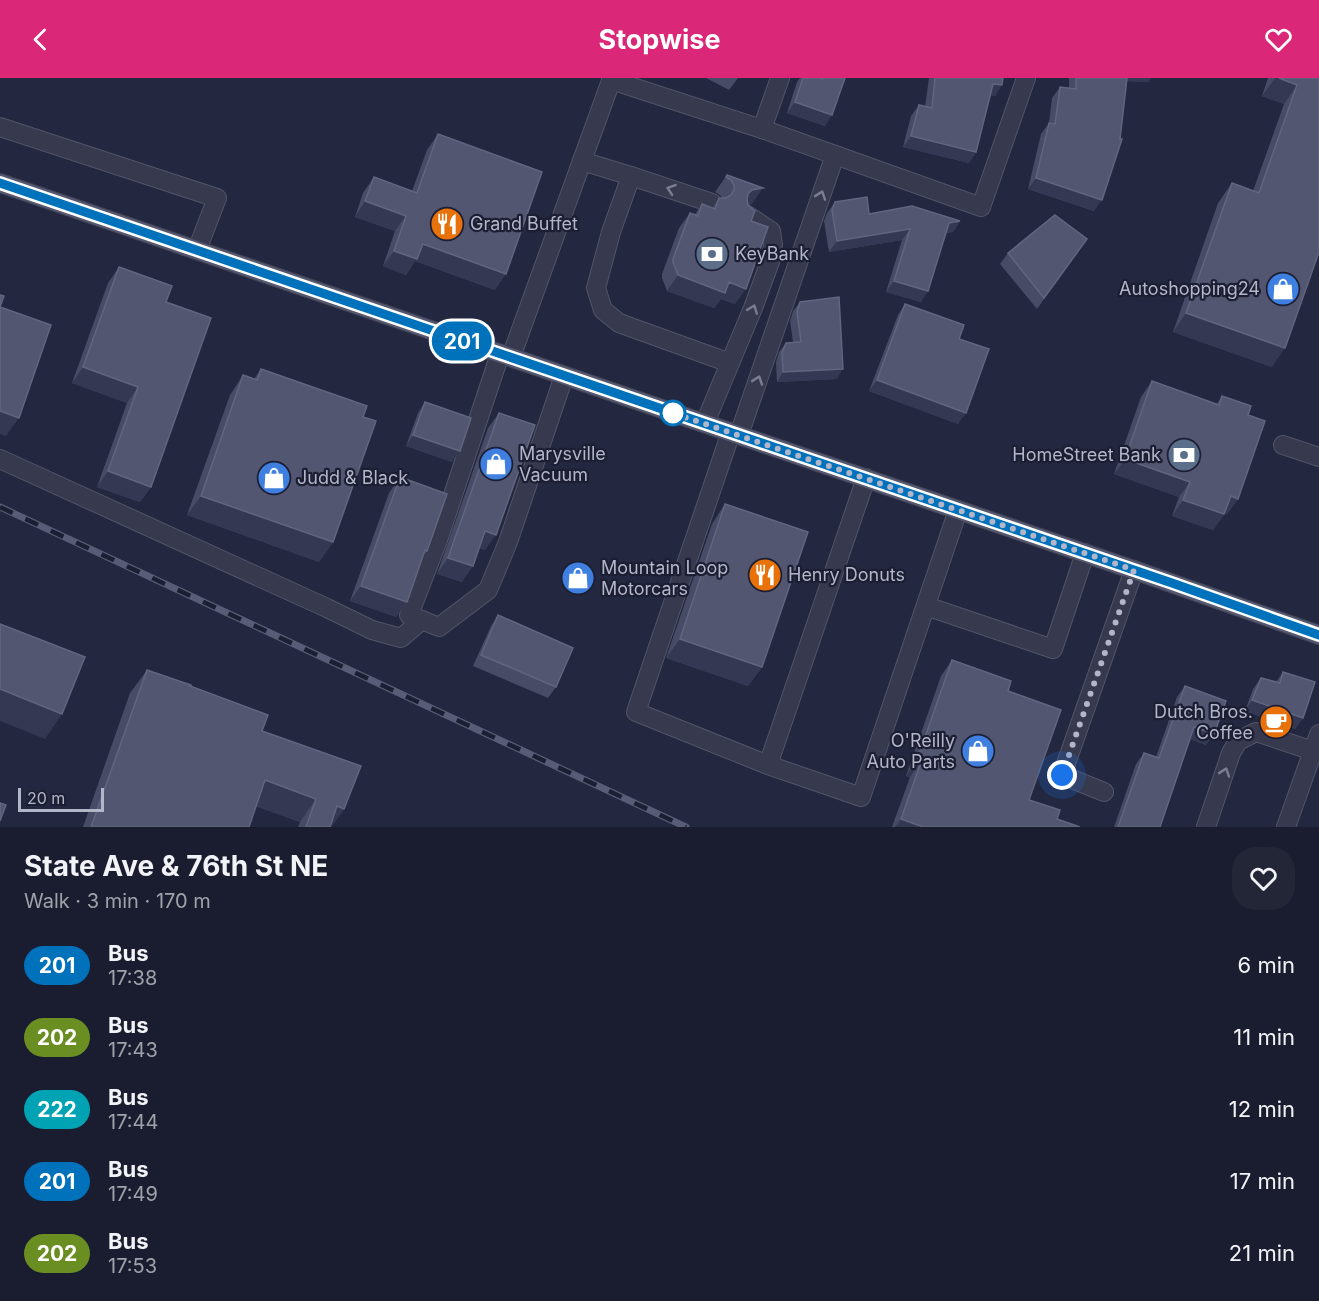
<!DOCTYPE html>
<meta charset="utf-8">
<style>
:root{--surface:#1a1d2f;--page:#232637;--text:#f1f3f6;--muted:#9fa2aa;--accent:#db2777}
body{margin:0;font-family:Inter,sans-serif;background:var(--page);color:var(--text);height:100vh;display:flex;flex-direction:column;font-size:22px;white-space:nowrap}
*{box-sizing:border-box;margin:0}
p{font-size:20px;color:var(--muted)}
.icon{flex:none;width:33px;height:33px;fill:none;stroke:currentColor;stroke-width:2;stroke-linecap:round;stroke-linejoin:round}
.map{position:relative;height:749px;overflow:hidden}
.panel{display:flex;flex-direction:column;background:var(--surface);flex:1}
.panel>*{flex:none}
.badge{padding:0 12px;border-radius:20px;font-size:21px;line-height:39px}
.scale{position:absolute;left:18px;bottom:15px;width:86px;box-sizing:border-box;padding-left:6px;border:3px solid #b3b5c9;border-top:0;font-size:16px;line-height:21px;white-space:nowrap;color:#b3b5c9;-webkit-text-stroke:4px #1c1f33;paint-order:stroke}
.you{position:absolute;width:30px;height:30px;margin:-15px;border:4px solid #fff;border-radius:50%;background:#1a73e8;box-shadow:0 0 0 9px #1a73e833}
.map>.badge{position:absolute;translate:-50% -50%;box-shadow:0 0 0 3px #fff}
.round{display:grid;place-items:center;flex:none;width:63px;height:63px;border-radius:24px;background:var(--page)}
.overview{display:flex;align-items:center;justify-content:space-between;height:102px;padding:0 24px}
h1{font-size:28px;font-weight:700;line-height:45px}
ul{padding:0;list-style:none}
li{display:flex;align-items:center;gap:18px;height:72px;padding:0 24px}
li div{flex:1}
li b{display:block;font-size:22px}
li em{font-style:normal}
li .badge{min-width:66px;font-weight:700;text-align:center}
header{display:flex;justify-content:space-between;align-items:center;height:78px;padding:0 24px;background:var(--accent);color:#fff;font-size:27px;font-weight:700}
.map>svg:first-child{display:block}
.lines{fill:none;stroke-linecap:round;stroke-linejoin:round}
.minor-casing{stroke:#525569;stroke-width:20}
.major-casing{stroke:#404357;stroke-width:20}
.minor{stroke:#373a4e;stroke-width:18}
.major{stroke:#55586f;stroke-width:18}
.rail-casing{stroke:#595c76;stroke-width:7}
.rail{stroke:#1c1f33;stroke-width:4.5;stroke-dasharray:14;stroke-linecap:butt}
.wall{fill:#474b66}
.shaded-wall{fill:#343852}
.building{fill:#535671;stroke:#62657f;stroke-width:1.5}
.oneway{stroke:#7b7e92}
.line-casing{stroke:#fff;stroke-width:14}
.line{stroke:#0072bc;stroke-width:9}
.walk{stroke:#b3b5c9;stroke-width:6;stroke-dasharray:0 10.8}
.stop-dot{fill:#fff;stroke:#0072bc;stroke-width:3}
.labels{text-anchor:middle;stroke-width:4.5;stroke-linejoin:round;paint-order:stroke}
.poi-label{font-size:18px;fill:#b3b5c9;stroke:#1c1f33;text-anchor:start}
</style>
<header><svg class="icon" aria-label="back" viewBox="0 0 24 24"><path d="M15 5l-7 7 7 7"/></svg>Stopwise<svg class="icon" aria-label="heart" viewBox="0 0 24 24"><path d="M12 20l-8-8c-3-5 5-10 8-4 3-6 11-1 8 4z"/></svg></header>
<div class="map">
<svg width="1319" height="749" viewBox="0 0 1319 749">
<rect width="100%" height="100%" fill="#23273f"/>
<g class="lines">
<defs>
<g id="minor">
<polyline points="611,2 762,51 981,129 1026,0"/>
<polyline points="0,49 217,120 197,172"/>
<polyline points="762,51 780,0"/>
<polyline points="582,83 631,98 611,154 596,210 603,232 619,245 730,285 705,345"/>
<polyline points="631,98 712,125"/>
<polyline points="500,276 438,462 409,537 439,549 488,512 508,464 564,298"/>
<polyline points="511,279 612,0"/>
<polyline points="730,285 753,230 771,181 773,167 771,153 747,137"/>
<polyline points="731,354 636,634 768,687"/>
<polyline points="739,357 835,77"/>
<polyline points="1283,367 1319,379"/>
<polyline points="0,381 327,530 372,552 401,560 422,542"/>
<polyline points="866,400 768,687 861,719 958,432"/>
<polyline points="926,528 1053,571 1085,475"/>
<polyline points="1104,714 1062,697 1134,492"/>
<polyline points="1206,749 1231,675 1238,663 1256,654 1313,673"/>
<polyline points="1286,749 1319,656"/>
</g>
<polyline id="major" points="0,105 1134,492 1319,557"/>
</defs>
<use href="#minor" class="minor-casing"/>
<use href="#major" class="major-casing"/>
<use href="#minor" class="minor"/>
<use href="#major" class="major"/>
<defs>
<polyline id="rail" points="0,429 686,749"/>
</defs>
<use href="#rail" class="rail-casing"/>
<use href="#rail" class="rail"/>
</g>
<g class="wall">
<polygon points="706,0 738,0 729,12"/>
<polygon points="800,0 821,1 821,0 845,0 825,48 787,35 797,4"/>
<polygon points="929,0 1003,0 995,18 990,17 976,74 969,85 903,69 911,38 919,27 925,29"/>
<polygon points="1069,0 1151,0 1148,4 1127,3 1094,133 1028,111 1041,56 1049,45 1052,20 1060,9 1069,10"/>
<polygon points="1268,0 1319,0 1272,289 1173,254 1218,125 1232,105 1253,113 1284,26 1262,18"/>
<polygon points="438,56 495,212 415,183 406,197 383,188 395,153 355,139 363,115 374,99 412,113 427,72"/>
<polygon points="727,97 752,126 748,127 751,143 735,226 721,221 714,230 667,213 662,200 662,196 679,150 690,135 695,136 702,126 712,130 719,120 722,120 720,117 715,114"/>
<polygon points="835,124 869,136 960,143 953,154 946,155 921,224 886,214 902,162 829,174 824,143 827,135"/>
<polygon points="1087,161 1037,231 1000,186 1008,175"/>
<polygon points="119,189 166,224 151,409 140,424 97,409 127,325 72,305 108,205"/>
<polygon points="800,224 837,301 777,304 776,284 779,274 786,265 793,264 790,243 793,233"/>
<polygon points="905,226 959,261 958,346 869,313 898,237"/>
<polygon points="261,291 363,339 333,464 319,484 187,437 230,317 243,297 254,301"/>
<polygon points="1152,303 1217,326 1222,318 1248,337 1238,421 1227,436 1225,435 1213,452 1172,438 1179,419 1114,396 1141,319"/>
<polygon points="425,324 452,384 406,368 418,335"/>
<polygon points="499,335 485,472 479,470 462,504 437,496 488,350"/>
<polygon points="400,399 427,473 423,478 407,524 396,539 350,523 389,415"/>
<polygon points="725,426 762,589 748,608 666,580 712,446"/>
<polygon points="498,537 556,609 548,620 473,588 491,548"/>
<polygon points="952,582 1008,613 1029,722 1057,741 1080,749 892,749 910,699 906,698 941,598"/>
<polygon points="147,592 190,608 262,653 344,731 331,749 298,749 300,744 256,728 249,749 83,749 130,615"/>
<polygon points="1283,594 1303,640 1295,651 1245,633 1253,611 1261,600 1276,604"/>
<polygon points="1185,608 1206,667 1190,661 1160,749 1114,749 1136,686 1144,675 1156,679 1177,619"/>
</g>
<g class="shaded-wall">
<polygon points="1123,0 1151,0 1148,4 1121,3"/>
<polygon points="1275,0 1279,0 1297,7 1284,26 1262,18"/>
<polygon points="993,6 1002,7 995,18 985,17"/>
<polygon points="795,24 832,37 825,48 787,35"/>
<polygon points="911,58 976,74 969,85 903,69"/>
<polygon points="1036,100 1102,122 1094,133 1028,111"/>
<polygon points="763,110 752,126 742,127 748,116 752,112"/>
<polygon points="365,123 406,138 395,153 355,139"/>
<polygon points="960,143 953,154 941,156 949,145"/>
<polygon points="910,151 902,162 829,174 837,163"/>
<polygon points="423,166 506,196 495,212 415,183 406,197 383,188 394,173"/>
<polygon points="678,197 729,204 746,211 735,226 721,221 714,230 667,213"/>
<polygon points="894,203 928,213 921,224 886,214"/>
<polygon points="1186,235 1285,270 1272,289 1173,254"/>
<polygon points="83,289 138,309 127,325 72,305"/>
<polygon points="843,291 837,301 777,304 783,294"/>
<polygon points="877,302 966,335 958,346 869,313"/>
<polygon points="0,333 19,340 6,358 0,356"/>
<polygon points="413,357 460,373 452,384 406,368"/>
<polygon points="1125,381 1190,404 1179,419 1114,396"/>
<polygon points="108,393 151,409 140,424 97,409"/>
<polygon points="201,418 333,464 319,484 187,437"/>
<polygon points="1231,418 1238,421 1227,436 1220,434"/>
<polygon points="1183,422 1224,436 1213,452 1172,438"/>
<polygon points="485,453 496,457 485,472 474,469"/>
<polygon points="448,480 473,488 462,504 437,496"/>
<polygon points="361,508 407,524 396,539 350,523"/>
<polygon points="680,561 762,589 748,608 666,580"/>
<polygon points="0,611 62,636 45,661 0,643"/>
<polygon points="1252,622 1303,640 1295,651 1245,633"/>
<polygon points="1194,649 1214,656 1206,667 1187,660"/>
<polygon points="917,682 921,684 910,699 906,698"/>
<polygon points="265,702 316,721 300,744 249,726"/>
<polygon points="337,728 344,731 331,749 322,749"/>
<polygon points="901,741 923,749 895,749"/>
</g>
<g class="building">
<polygon points="803,0 819,0 822,1 823,0 845,0 832,37 795,24"/>
<polygon points="935,0 1003,0 1002,7 993,6 976,74 911,58 919,27 932,30"/>
<polygon points="1076,0 1127,0 1120,61 1122,61 1102,122 1036,100 1049,45 1055,46 1060,9 1076,11"/>
<polygon points="1279,0 1319,0 1319,174 1285,270 1186,235 1232,105 1259,115 1297,7"/>
<polygon points="438,56 542,94 506,196 423,166 417,181 394,173 406,138 365,123 374,99 417,115"/>
<polygon points="727,97 763,110 752,112 748,116 747,121 748,127 755,133 751,143 768,149 746,211 729,204 725,215 678,197 673,184 673,181 690,135 698,138 702,126 715,131 719,120 726,120 731,117 734,112 734,107 731,102 726,99"/>
<polygon points="867,119 869,136 912,128 960,143 949,145 928,213 894,203 910,151 837,163 832,132 835,124"/>
<polygon points="1055,137 1087,161 1044,220 1008,175"/>
<polygon points="119,189 172,208 166,224 211,240 151,409 108,393 138,309 83,289"/>
<polygon points="0,217 4,218 0,229 51,247 19,340 0,333"/>
<polygon points="839,219 843,291 783,294 782,275 786,265 801,264 797,234 800,224"/>
<polygon points="905,226 964,247 959,261 989,271 966,335 877,302"/>
<polygon points="261,291 367,328 363,339 376,343 333,464 201,418 243,297 257,302"/>
<polygon points="1152,303 1219,327 1222,318 1251,328 1248,337 1265,343 1238,421 1231,418 1224,436 1183,422 1190,404 1125,381"/>
<polygon points="425,324 471,340 460,373 413,357"/>
<polygon points="499,335 535,347 496,457 485,453 473,488 448,480"/>
<polygon points="400,399 447,416 427,473 425,472 407,524 361,508"/>
<polygon points="725,426 808,454 762,589 680,561"/>
<polygon points="498,537 573,570 556,609 481,577"/>
<polygon points="0,546 85,579 62,636 0,611"/>
<polygon points="952,582 1011,603 1008,613 1061,632 1029,722 1060,732 1057,741 1080,749 923,749 901,741 921,684 917,682"/>
<polygon points="147,592 191,607 190,608 268,637 262,653 361,688 344,731 337,728 330,749 306,749 316,721 265,702 249,749 91,749"/>
<polygon points="1283,594 1315,604 1303,640 1252,622 1261,600 1280,605"/>
<polygon points="1185,608 1226,623 1214,656 1194,649 1160,749 1118,749 1144,675 1159,680"/>
<polygon points="0,725 6,727 0,743"/>
</g>
<defs><path id="oneway-chevron" d="M-2-3.5L2.5 0L-2 3.5" fill="none" stroke-width="1.6" stroke-linecap="round" stroke-linejoin="round" transform="scale(1.5)"/></defs>
<g class="oneway">
<use href="#oneway-chevron" transform="translate(671 111) rotate(-161)"/>
<use href="#oneway-chevron" transform="translate(821 117) rotate(-71)"/>
<use href="#oneway-chevron" transform="translate(753 231) rotate(-69)"/>
<use href="#oneway-chevron" transform="translate(758 302) rotate(-71)"/>
<use href="#oneway-chevron" transform="translate(1225 694) rotate(-71)"/>
</g>
<g class="lines">
<defs>
<polyline id="line" points="0,105 1172,505 1319,557"/>
</defs>
<use href="#line" class="line-casing"/>
<use href="#line" class="line"/>
<polyline class="walk" points="673,335 664,332 1134,492 1062,697"/>
</g>
<defs>
<symbol id="restaurant-disc" viewBox="-11 -11 22 22"><circle r="9.5" fill="#e8710a" stroke="#1c1f33"/><path d="M-5-6h1v4h1v-4h1v4h1v-4h1v5L-1.5 .5V6h-2V.5L-5-1ZM5-6V6H3V1.5H1.5Q1.5-4 5-6Z" fill="#fff"/></symbol>
<symbol id="bank-disc" viewBox="-11 -11 22 22"><circle r="9.5" fill="#5c6f8a" stroke="#1c1f33"/><path d="M-6-4H6V4H-6ZM0-2.3a2.3 2.3 0 1 0 0 4.6a2.3 2.3 0 1 0 0-4.6Z" fill="#fff"/></symbol>
<symbol id="shop-disc" viewBox="-11 -11 22 22"><circle r="9.5" fill="#3f7fe0" stroke="#1c1f33"/><path d="M-5-2.5h2.3a2.7 3.5 0 0 1 5.4 0H5L5.5 6h-11ZM-1.5-2.5h3a1.5 2.3 0 0 0-3 0Z" fill="#fff"/></symbol>
<symbol id="cafe-disc" viewBox="-11 -11 22 22"><circle r="9.5" fill="#e8710a" stroke="#1c1f33"/><path d="M-5.5-4.5H6V0H3Q3 3.5 0 3.5H-2.5Q-5.5 3.5-5.5 0ZM3-3.2v2h1.7v-2ZM-6 4.5H4V6H-6Z" fill="#fff"/></symbol>
</defs>
<g fill-rule="evenodd">
<use href="#restaurant-disc" x="428" y="127" width="38" height="38"/>
<use href="#bank-disc" x="693" y="157" width="38" height="38"/>
<use href="#shop-disc" x="1264" y="192" width="38" height="38"/>
<use href="#bank-disc" x="1165" y="358" width="38" height="38"/>
<use href="#shop-disc" x="477" y="367" width="38" height="38"/>
<use href="#shop-disc" x="255" y="381" width="38" height="38"/>
<use href="#restaurant-disc" x="746" y="478" width="38" height="38"/>
<use href="#shop-disc" x="559" y="481" width="38" height="38"/>
<use href="#cafe-disc" x="1257" y="625" width="38" height="38"/>
<use href="#shop-disc" x="959" y="654" width="38" height="38"/>
</g>
<circle class="stop-dot" cx="673" cy="335" r="12"/>
<g class="labels">
<g class="poi-label">
<text x="470" y="152">Grand Buffet</text>
<text x="735" y="182">KeyBank</text>
<text x="1260" y="217" text-anchor="end">Autoshopping24</text>
<text x="519" y="382">Marysville<tspan x="519" dy="21">Vacuum</tspan></text>
<text x="1161" y="383" text-anchor="end">HomeStreet Bank</text>
<text x="297" y="406">Judd &amp; Black</text>
<text x="601" y="496">Mountain Loop<tspan x="601" dy="21">Motorcars</tspan></text>
<text x="788" y="503">Henry Donuts</text>
<text x="1253" y="640" text-anchor="end">Dutch Bros.<tspan x="1253" dy="21">Coffee</tspan></text>
<text x="955" y="669" text-anchor="end">O'Reilly<tspan x="955" dy="21">Auto Parts</tspan></text>
</g>
</g>
</svg>
<div class="scale">20 m</div>
<div class="you" style="left:1062px;top:697px"></div>
<b class="badge" style="left:462px;top:263px;background:#0072bc;color:#fff">201</b>
</div>
<section class="panel">
<div class="overview"><div><h1>State Ave &amp; 76th St NE</h1><p>Walk · 3 min · 170 m</p></div><a class="round"><svg class="icon" aria-label="heart" viewBox="0 0 24 24"><path d="M12 20l-8-8c-3-5 5-10 8-4 3-6 11-1 8 4z"/></svg></a></div>
<ul>
<li><span class="badge" style="background:#0072bc;color:#fff">201</span><div><b>Bus</b><p>17:38</p></div><em>6 min</em></li>
<li><span class="badge" style="background:#6b8e23;color:#fff">202</span><div><b>Bus</b><p>17:43</p></div><em>11 min</em></li>
<li><span class="badge" style="background:#00a3b4;color:#fff">222</span><div><b>Bus</b><p>17:44</p></div><em>12 min</em></li>
<li><span class="badge" style="background:#0072bc;color:#fff">201</span><div><b>Bus</b><p>17:49</p></div><em>17 min</em></li>
<li><span class="badge" style="background:#6b8e23;color:#fff">202</span><div><b>Bus</b><p>17:53</p></div><em>21 min</em></li>
</ul>
</section>
